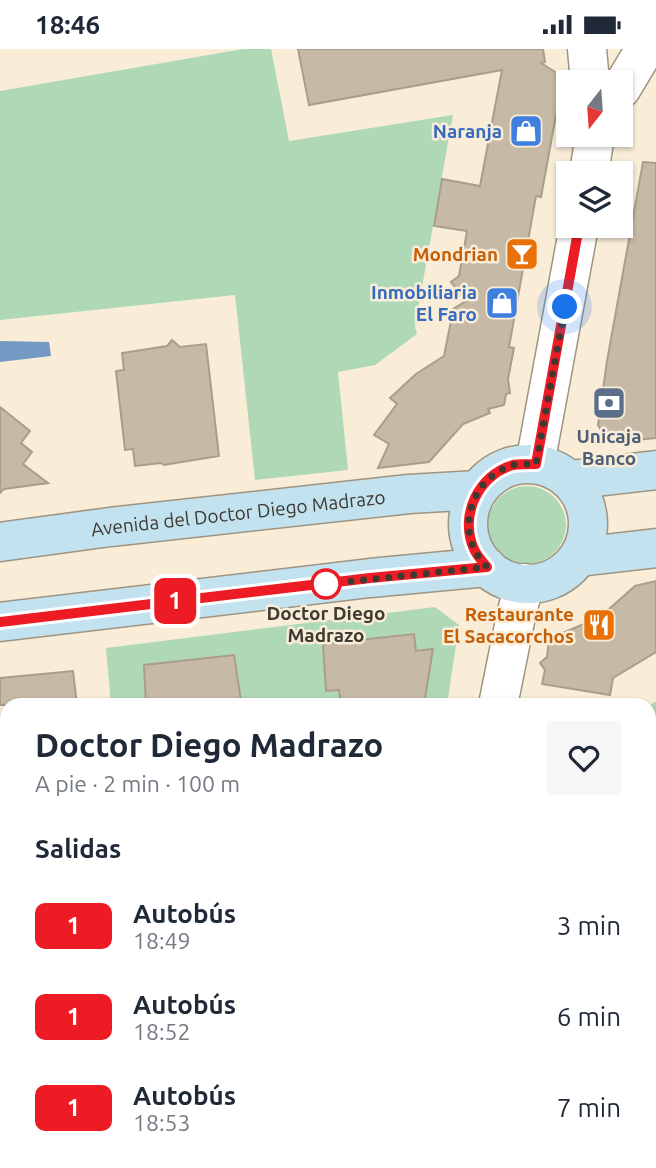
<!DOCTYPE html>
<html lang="es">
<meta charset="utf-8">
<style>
:root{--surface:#fff;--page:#f6f6f7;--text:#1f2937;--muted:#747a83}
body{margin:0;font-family:Ubuntu,sans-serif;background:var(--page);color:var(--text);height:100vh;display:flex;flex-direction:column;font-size:26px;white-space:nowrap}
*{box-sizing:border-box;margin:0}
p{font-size:23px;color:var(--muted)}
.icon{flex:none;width:38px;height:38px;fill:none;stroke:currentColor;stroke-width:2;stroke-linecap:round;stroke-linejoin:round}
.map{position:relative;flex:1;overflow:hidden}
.details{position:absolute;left:0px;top:649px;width:656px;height:471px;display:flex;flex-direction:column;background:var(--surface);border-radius:21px 21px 0 0;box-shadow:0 2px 5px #0004}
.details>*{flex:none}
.badge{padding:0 14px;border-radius:10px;font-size:24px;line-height:46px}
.needle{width:46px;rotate:197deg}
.buttons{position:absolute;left:556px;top:21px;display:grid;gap:14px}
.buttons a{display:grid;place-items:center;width:77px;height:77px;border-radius:0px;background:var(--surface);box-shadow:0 2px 5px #0004;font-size:35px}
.you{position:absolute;width:35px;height:35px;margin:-18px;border:5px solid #fff;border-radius:50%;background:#1a73e8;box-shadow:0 0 0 10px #1a73e833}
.map>.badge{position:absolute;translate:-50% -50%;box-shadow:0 0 0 4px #fff}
h2{padding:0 35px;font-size:26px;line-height:63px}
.round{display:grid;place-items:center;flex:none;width:74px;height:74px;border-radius:0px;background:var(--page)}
.overview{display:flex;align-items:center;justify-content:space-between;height:119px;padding:0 35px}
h1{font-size:33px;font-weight:600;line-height:52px}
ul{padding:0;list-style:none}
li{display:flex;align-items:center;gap:21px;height:91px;padding:0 35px}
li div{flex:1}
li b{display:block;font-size:26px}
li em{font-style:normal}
li .badge{min-width:77px;font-weight:700;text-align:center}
.status{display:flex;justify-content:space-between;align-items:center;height:49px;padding:0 35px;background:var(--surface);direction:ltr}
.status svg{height:19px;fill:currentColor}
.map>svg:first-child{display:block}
.green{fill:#afd9b6}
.water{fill:#7499c2}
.building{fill:#c6b9a5;stroke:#aa9e8a;stroke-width:2}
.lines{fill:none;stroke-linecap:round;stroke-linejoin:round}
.lane-casing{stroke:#9f9480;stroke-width:22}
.street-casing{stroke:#9f9480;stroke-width:41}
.secondary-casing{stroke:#9f9480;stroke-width:41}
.lane{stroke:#fff;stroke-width:19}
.street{stroke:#fff;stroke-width:38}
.secondary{stroke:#c2e2f0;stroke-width:38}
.line-casing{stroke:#fff;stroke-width:16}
.line{stroke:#ed1c24;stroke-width:10}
.walk{stroke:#3e3931;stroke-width:7;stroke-dasharray:0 12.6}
.stop-dot{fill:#fff;stroke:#ed1c24;stroke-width:3.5}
.labels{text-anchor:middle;stroke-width:5;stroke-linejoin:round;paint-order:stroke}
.shop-label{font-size:19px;font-weight:bold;fill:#366cbe;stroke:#f9edd8;text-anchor:end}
.food-label{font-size:19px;font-weight:bold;fill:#c56008;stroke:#f9edd8;text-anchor:end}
.service-label{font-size:19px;font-weight:bold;fill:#4e5e75;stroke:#f9edd8}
.street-label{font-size:19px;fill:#3e3931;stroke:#f9edd8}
.stop-label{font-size:19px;font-weight:bold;fill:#3e3931;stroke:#f9edd8}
</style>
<div class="status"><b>18:46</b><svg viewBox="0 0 49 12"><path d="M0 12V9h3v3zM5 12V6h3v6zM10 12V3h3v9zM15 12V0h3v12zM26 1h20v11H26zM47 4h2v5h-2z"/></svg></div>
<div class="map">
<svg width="656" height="1119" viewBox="0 0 656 1119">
<rect width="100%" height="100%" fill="#f9edd8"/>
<g class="green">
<polygon points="243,0 271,0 289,92 453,66 415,277 417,285 375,316 338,323 348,421 255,431 235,246 0,271 0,42"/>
<circle cx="527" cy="476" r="39"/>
<polygon points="435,558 459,576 447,656 111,656 106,599"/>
<polygon points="656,652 656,830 649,833 649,657"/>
<polygon points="7,795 7,1113 215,1113 215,1119 0,1119 0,796"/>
<rect x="505" y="1113" width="79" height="6"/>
</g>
<polygon class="water" points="0,292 49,293 51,307 0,313"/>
<g class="building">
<polygon points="298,0 543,0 545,13 541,14 563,28 541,148 536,147 509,298 514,299 508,330 510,344 506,345 504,356 488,360 490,364 463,375 429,413 378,419 389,395 374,386 397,355 390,349 416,325 444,307 451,272 446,264 466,252 451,233 459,227 467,182 434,177 442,130 480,137 502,21 309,56"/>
<polygon points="643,113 656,114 656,389 616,393 604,386 598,376 607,312"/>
<polygon points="172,291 180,298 206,295 219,407 164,416 161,414 135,417 133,400 125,401 116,322 124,321 122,304 167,297"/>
<polygon points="0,358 30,382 21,394 32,403 23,415 48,434 4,440 0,444"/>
<polygon points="656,532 656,603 613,629 610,646 542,635 545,621 540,614 547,608 549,590 600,568 635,537"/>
<polygon points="414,585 416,602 433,600 424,656 341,656 339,641 326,642 323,595"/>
<polygon points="234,606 241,652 228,654 229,656 146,656 144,616"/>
<polygon points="73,622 77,656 0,656 0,629"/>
</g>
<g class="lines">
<defs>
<polyline id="lane" points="649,1057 656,1057"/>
<g id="street">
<polyline points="587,0 590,33"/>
<polyline points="621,40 645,0"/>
<polyline points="589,124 595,86"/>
<polyline points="535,415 579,177"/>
<polyline points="498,656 517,562 525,534"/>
<polyline points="649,843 656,840"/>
<polyline points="649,980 656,979"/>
<polyline points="451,1119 451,1113"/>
</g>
<g id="secondary">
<circle cx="528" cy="475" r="60"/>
<polyline points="570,431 656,421"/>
<path id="s1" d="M0 493 110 478 409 445 478 441"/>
<polyline points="579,508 656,499"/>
<polyline points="0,573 370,529 487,518"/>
</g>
</defs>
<use href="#lane" class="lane-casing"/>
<use href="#street" class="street-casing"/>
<use href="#secondary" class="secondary-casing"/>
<use href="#lane" class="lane"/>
<use href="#street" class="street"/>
<use href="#secondary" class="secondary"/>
</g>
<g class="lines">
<defs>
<path id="line" d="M0 573 370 529 487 518C483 513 477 507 474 500 459 467 478 426 513 416 520 415 529 415 536 415L579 177"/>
</defs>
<use href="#line" class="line-casing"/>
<use href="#line" class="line"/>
<path class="walk" d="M326 535 487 518C483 513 477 507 474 500 459 467 478 426 513 416 520 415 529 415 536 415L565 258"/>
</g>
<defs>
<symbol id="shop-square" viewBox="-11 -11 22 22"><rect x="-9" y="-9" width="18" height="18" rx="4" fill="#3f7fe0" stroke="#f9edd8"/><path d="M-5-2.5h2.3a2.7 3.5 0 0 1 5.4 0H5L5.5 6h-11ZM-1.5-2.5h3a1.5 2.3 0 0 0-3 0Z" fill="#fff"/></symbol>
<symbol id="bar-square" viewBox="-11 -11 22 22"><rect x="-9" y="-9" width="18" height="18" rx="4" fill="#e8710a" stroke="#f9edd8"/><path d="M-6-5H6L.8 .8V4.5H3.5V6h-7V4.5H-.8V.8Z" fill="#fff"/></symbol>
<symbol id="bank-square" viewBox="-11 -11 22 22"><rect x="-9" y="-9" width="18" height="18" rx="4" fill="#5c6f8a" stroke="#f9edd8"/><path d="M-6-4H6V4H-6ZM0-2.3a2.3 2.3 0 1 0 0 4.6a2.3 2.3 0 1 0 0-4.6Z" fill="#fff"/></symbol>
<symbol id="restaurant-square" viewBox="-11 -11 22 22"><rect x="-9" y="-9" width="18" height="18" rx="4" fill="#e8710a" stroke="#f9edd8"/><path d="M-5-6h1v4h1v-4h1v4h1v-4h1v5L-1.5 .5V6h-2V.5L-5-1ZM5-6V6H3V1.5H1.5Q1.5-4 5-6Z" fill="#fff"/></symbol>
</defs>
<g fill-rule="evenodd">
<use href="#shop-square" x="507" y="63" width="38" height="38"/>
<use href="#bar-square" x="503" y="186" width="38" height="38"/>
<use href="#shop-square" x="483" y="235" width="38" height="38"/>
<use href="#bank-square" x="590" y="335" width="38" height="38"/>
<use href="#restaurant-square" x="580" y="557" width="38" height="38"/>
</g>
<circle class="stop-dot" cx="326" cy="535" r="14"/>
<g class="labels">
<g class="shop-label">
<text x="502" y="89">Naranja</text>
<text x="477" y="250">Inmobiliaria<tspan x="477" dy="22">El Faro</tspan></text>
</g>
<g class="food-label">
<text x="498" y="212">Mondrian</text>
<text x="574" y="572">Restaurante<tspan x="574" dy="22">El Sacacorchos</tspan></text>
</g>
<g class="service-label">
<text x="609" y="394">Unicaja<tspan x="609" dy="22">Banco</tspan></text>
</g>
<g class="street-label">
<text dy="7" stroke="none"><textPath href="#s1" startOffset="240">Avenida del Doctor Diego Madrazo</textPath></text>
</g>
<g class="stop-label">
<text x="326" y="571">Doctor Diego<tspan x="326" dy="22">Madrazo</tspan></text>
</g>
</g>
</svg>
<div class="buttons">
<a><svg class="needle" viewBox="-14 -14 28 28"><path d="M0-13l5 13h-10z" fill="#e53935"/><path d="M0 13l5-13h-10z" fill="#747a83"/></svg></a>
<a><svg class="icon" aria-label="layers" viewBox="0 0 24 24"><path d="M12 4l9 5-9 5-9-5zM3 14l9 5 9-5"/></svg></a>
</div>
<div class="you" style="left:565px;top:258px"></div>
<b class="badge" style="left:175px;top:552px;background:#ed1c24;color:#fff">1</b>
<section class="details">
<div class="overview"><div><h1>Doctor Diego Madrazo</h1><p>A pie · 2 min · 100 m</p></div><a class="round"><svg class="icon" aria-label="heart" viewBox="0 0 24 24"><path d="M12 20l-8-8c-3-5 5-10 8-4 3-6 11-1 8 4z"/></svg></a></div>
<h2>Salidas</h2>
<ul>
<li><span class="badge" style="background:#ed1c24;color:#fff">1</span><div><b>Autobús</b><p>18:49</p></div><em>3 min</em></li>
<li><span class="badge" style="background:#ed1c24;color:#fff">1</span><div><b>Autobús</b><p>18:52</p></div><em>6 min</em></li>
<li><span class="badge" style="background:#ed1c24;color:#fff">1</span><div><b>Autobús</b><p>18:53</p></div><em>7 min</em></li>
</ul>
</section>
</div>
